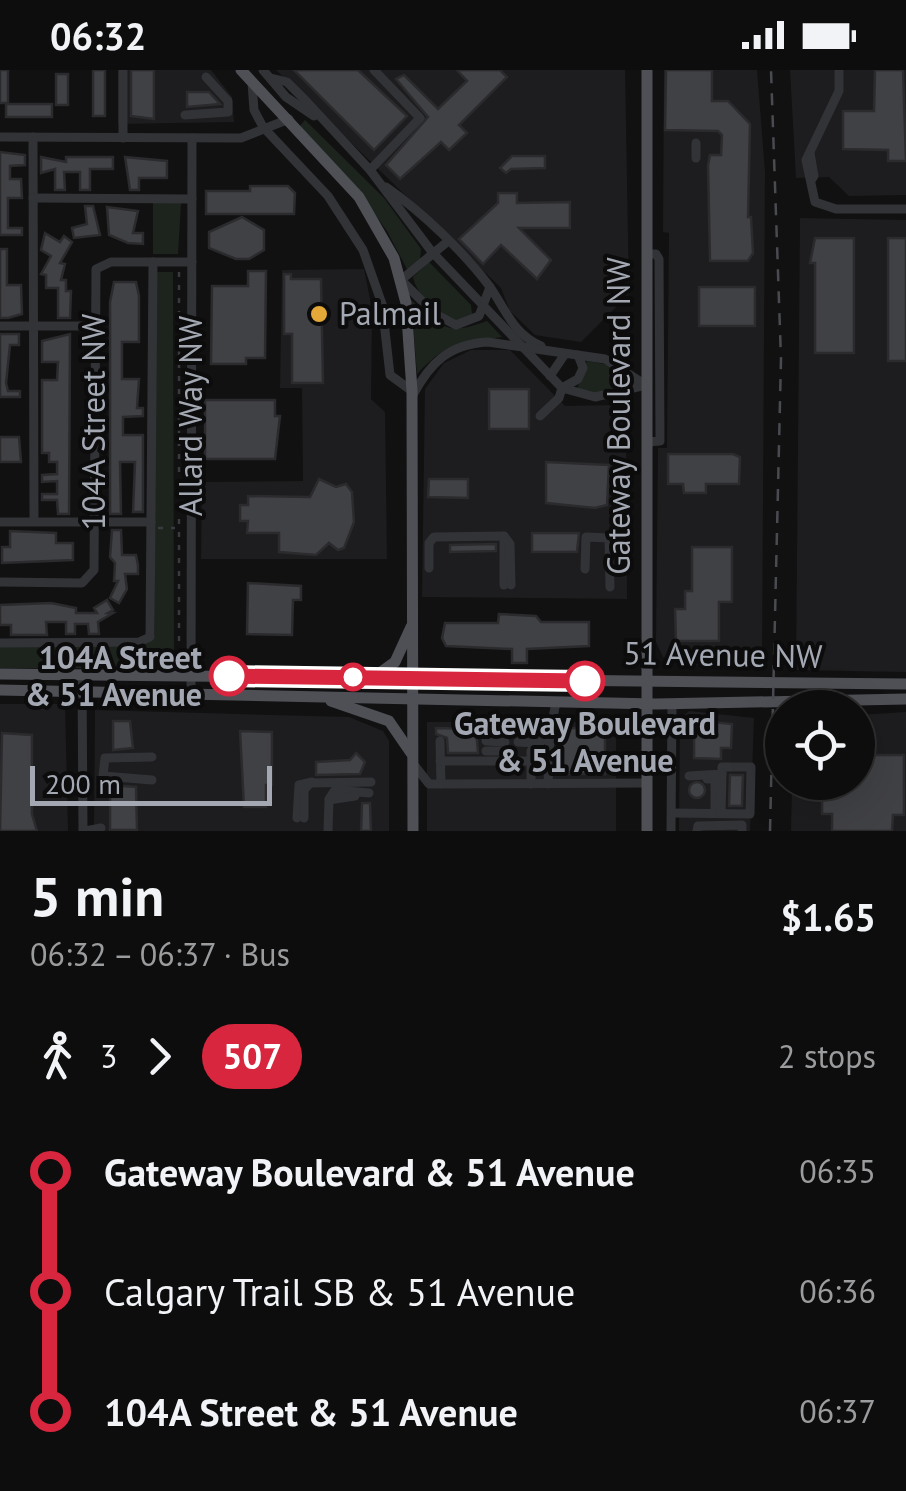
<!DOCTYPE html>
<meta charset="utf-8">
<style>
:root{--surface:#0d0d0e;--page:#161617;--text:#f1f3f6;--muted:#9a9c9e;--line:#2d2d2e}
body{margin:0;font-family:"PT Sans",sans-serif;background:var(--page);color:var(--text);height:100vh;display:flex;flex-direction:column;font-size:38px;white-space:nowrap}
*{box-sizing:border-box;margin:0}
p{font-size:32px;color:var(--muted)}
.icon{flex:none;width:55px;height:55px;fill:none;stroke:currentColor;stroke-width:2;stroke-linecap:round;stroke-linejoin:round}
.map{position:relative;height:761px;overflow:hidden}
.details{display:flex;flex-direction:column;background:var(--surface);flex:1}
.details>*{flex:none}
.badge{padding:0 20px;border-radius:32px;font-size:35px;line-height:65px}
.fabs{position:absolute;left:765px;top:620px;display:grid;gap:20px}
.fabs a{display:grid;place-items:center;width:110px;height:110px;border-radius:50%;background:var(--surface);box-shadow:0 10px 40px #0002,0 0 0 2px var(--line);font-size:50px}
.scale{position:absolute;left:30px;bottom:25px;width:242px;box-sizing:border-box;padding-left:10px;border:5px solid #a3a8b2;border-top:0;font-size:28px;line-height:35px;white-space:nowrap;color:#a3a8b2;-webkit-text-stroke:8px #0c0c0d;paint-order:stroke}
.map>.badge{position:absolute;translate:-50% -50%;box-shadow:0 0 0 5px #fff}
.legs{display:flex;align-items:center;gap:15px;height:110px;padding:0 30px;font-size:32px}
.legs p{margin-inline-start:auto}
.headline{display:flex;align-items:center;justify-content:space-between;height:170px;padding:0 30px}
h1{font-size:55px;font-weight:700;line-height:75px}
ul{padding:0 30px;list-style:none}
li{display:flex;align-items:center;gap:35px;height:120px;font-size:38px}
li i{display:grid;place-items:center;width:15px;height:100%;margin:0 12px;background:currentColor}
li i::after{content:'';width:25px;height:25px;margin:-12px;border:8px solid;border-radius:50%;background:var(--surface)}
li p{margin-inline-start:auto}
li:first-child i{background:linear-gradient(#0000 50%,currentColor 0)}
li:last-child i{background:linear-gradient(currentColor 50%,#0000 0)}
.status{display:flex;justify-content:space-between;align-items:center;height:70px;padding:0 50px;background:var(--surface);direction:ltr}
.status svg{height:28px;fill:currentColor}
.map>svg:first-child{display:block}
.built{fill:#1d1d1f}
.green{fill:#1d241e}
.building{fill:#404145;stroke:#2b2b2e;stroke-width:2.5}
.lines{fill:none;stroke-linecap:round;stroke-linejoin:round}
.minor-tunnel{stroke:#2e2f32;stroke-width:9;stroke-dasharray:9 4.5;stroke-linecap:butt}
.path{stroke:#383a3e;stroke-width:2.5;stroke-dasharray:5 8;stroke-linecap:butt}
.minor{stroke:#323337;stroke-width:9}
.major{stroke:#4e5056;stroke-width:11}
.rail{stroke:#494b50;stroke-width:2.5;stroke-dasharray:12 10;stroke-linecap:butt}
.line-1-casing{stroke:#fff;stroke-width:22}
.line-1{stroke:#d7263d;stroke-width:15}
.poi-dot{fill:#e3a838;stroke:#0c0c0d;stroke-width:4}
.stop-1-dot{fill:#fff;stroke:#d7263d;stroke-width:5}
.labels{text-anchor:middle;stroke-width:8;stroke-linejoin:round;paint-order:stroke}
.poi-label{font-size:32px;fill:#a3a8b2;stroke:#0c0c0d;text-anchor:start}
.street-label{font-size:32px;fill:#a3a8b2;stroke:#0c0c0d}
.stop-label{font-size:32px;font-weight:bold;fill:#a3a8b2;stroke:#0c0c0d;text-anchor:end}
</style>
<div class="status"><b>06:32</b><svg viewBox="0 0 49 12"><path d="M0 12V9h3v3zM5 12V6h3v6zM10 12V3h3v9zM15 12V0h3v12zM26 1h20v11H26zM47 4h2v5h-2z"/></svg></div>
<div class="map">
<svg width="906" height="761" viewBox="0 0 906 761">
<rect width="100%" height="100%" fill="#111112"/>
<g class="built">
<polygon points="118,0 211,0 232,27 234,52 118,54"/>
<polygon points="276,0 625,0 629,224 581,272 535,265 510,241 501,218"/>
<polygon points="664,0 757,0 765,102 762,596 684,595 663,587 656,572 658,378 667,378 669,163 663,162"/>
<polygon points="790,0 906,0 906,125 849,126 829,107 796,108"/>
<polygon points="800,148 906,150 906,602 796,600"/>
<polygon points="364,199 372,239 371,329 385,342 387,489 201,489 202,412 303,411 302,318 280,318 282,200"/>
<polygon points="471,280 510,280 565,336 613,335 626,346 627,529 422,527 425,319 444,293"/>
<polygon points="0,634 65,634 68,761 0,761"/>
<polygon points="95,640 349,647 383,661 389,671 389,761 94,761"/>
<polygon points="689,641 754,648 750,761 679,761 680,649"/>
<polygon points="906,642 906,761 791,761 792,713 858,712 858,645"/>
<rect x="427" y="652" width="189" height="109"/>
</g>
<g class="green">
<polygon points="305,50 384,128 421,179 420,190 408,201 387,161 358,121 300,56"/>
<polygon points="153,133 181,133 178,184 153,184"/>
<path d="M429 192 471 235 472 244 458 252C438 245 418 228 413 207Z"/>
<polygon points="155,202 173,202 174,598 0,598 0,575 143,576 155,565"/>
<path d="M411 230C443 256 444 267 487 251L502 267C459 274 449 270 417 304Z"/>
<polygon points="587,291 610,295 624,305 624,315 595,326 577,319"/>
</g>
<g class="building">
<rect x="0" y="0" width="8" height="33"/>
<rect x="93" y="0" width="12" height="46"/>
<polygon points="131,0 154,0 154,49 131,46"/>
<polygon points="294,0 358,0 407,46 374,80"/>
<polygon points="457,0 500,0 507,7 459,55 467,63 449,80 441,72 400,109 386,95 428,47 396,9 404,5 438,39 467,11"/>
<polygon points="666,0 712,0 712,31 728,31 750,54 748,147 751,147 753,183 748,191 710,191 708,95 710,85 721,85 722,65 718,61 665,60"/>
<polygon points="875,0 903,0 906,91 888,91 888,80 843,79 843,41 874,41"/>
<rect x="56" y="4" width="12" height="31"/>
<polygon points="187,22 209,22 220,34 187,37"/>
<rect x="6" y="34" width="46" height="13"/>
<polygon points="0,82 25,85 25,95 10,96 10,109 21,109 22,128 8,128 8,158 22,158 22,165 0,165"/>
<polygon points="512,86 545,86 545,98 511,99 506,103 500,98"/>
<polygon points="41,87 66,92 66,87 113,87 113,99 90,99 90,120 80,120 80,102 64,102 65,120 55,120 55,99 41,103"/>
<polygon points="125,87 167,91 167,108 139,108 139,120 130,120"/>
<polygon points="250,116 288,116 295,123 294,144 206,144 206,121 250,121"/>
<polygon points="498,123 517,123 517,133 570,132 570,158 519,158 551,190 537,209 501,175 483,194 459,169 498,133"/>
<polygon points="85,136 93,136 100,165 74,168 72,158 87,154"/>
<polygon points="107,137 138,141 133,163 143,163 143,174 128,173 109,165"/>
<polygon points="242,147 264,160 264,180 249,189 236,189 209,178 209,162"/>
<polygon points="45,163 60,172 64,166 72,172 60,193 65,194 61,210 66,210 66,221 71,221 70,248 58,248 58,218 46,218 46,205 41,204 51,186 41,180"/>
<polygon points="815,168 854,168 854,283 815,283 815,193 810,193"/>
<rect x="888" y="168" width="18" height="123"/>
<polygon points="0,179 7,179 7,215 21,215 22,244 8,248 0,248"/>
<polygon points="248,201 266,201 265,288 246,288 246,294 211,294 212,216 248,216"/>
<polygon points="284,204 291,204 291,209 321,209 323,313 292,313 292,264 284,264"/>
<polygon points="114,212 136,212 139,226 139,272 122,272 122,309 139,309 137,338 143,338 143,346 123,347 123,365 143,365 143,442 133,442 135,392 120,392 121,444 110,444 110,232"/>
<rect x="699" y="217" width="56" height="39"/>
<polygon points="0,264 19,264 19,275 10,275 6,313 8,321 20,321 20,327 0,327"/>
<polygon points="70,264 69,444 58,444 57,430 42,430 42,424 57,424 57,411 42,412 42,405 57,404 57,392 49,392 49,383 42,383 42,310 57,310 58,292 42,292 42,271"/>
<rect x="489" y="319" width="40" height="40"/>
<polygon points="205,330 275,330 275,346 280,346 275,389 205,389"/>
<polygon points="0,367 19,367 21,392 0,392"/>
<polygon points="668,384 733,384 740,387 739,414 706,414 706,423 684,423 683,414 668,414"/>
<polygon points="546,392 609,395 607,435 595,438 546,433"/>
<polygon points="319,409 336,417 346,414 352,422 354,452 344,478 338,480 329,473 316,485 279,482 279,463 247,463 248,451 240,451 240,435 248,435 248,426 310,427"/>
<polygon points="429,409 468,409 468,428 428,427"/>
<polygon points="112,460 121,460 122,485 136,485 138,495 138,504 125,504 127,519 119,533 110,528 118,511 114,511 115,493 110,487"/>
<polygon points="10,461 56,463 56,473 73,473 73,490 2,493 2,477 10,477"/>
<polygon points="532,463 579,463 577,482 532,482"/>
<polygon points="496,474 496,481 450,482 450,475"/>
<polygon points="692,477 732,477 732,532 719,532 719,571 676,571 675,539 685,539 685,521 692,521"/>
<polygon points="248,513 301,516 301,530 293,530 292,565 247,564"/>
<polygon points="107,530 113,540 108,543 113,543 98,552 99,564 89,564 88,554 75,554 75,564 66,564 66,552 46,552 47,565 11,565 11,555 0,555 0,535 51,533 76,538 76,543 97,543 94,538"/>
<polygon points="499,544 536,546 541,552 589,552 589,576 527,579 527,593 512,593 512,579 446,576 442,568 445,553 498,553"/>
<polygon points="694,650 732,654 731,678 721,678 721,689 694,688"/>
<polygon points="113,651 130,651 133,678 113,680"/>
<polygon points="436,658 476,659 478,683 448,683 447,668 436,664"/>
<polygon points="562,658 605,658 605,704 562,704 562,673 558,673"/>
<polygon points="240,661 272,662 272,715 266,715 266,737 244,737"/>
<polygon points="2,663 32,665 32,744 37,761 0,761"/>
<polygon points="356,683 365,692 360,704 316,705 316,692 350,690"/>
<polygon points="858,685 904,685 904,745 893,745 892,761 832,761 832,744 822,744 822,712 858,712"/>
<polygon points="730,705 743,705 742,736 729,736"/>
<circle cx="697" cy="720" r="8"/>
<polygon points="110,715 136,717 137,760 110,760"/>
<polygon points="362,733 370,733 371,761 361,761"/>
</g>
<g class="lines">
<polyline class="minor-tunnel" points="505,681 517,681"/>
<g class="path">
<polyline points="179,202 179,596"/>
<polyline points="158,458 175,458"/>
</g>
<g class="minor">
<polyline points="123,0 123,68"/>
<polyline points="263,0 286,27 314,46"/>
<polyline points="839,0 839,21 806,90 815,132 836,139 906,139"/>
<polyline points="271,8 287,12 307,32 370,100 432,182 562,318 595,327 646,315"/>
<polyline points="252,13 254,40 263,57 328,126 363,180 382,234 390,305 412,321"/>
<polyline points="185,45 228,42 228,31 206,7"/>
<polyline points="0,67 241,68 289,49"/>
<polyline points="33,67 34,451"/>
<polyline points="696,73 696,88"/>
<polyline points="810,83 814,106 811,110"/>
<polyline points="370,100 420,48 374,0"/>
<path d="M386 117C422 142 464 182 490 217 506 240 513 264 541 276"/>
<polyline points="33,128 192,129"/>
<polyline points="447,172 401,210 435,244 456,255 479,246 490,217"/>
<polyline points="0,256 94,256"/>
<polyline points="550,306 565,284"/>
<path d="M413 325C430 293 449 274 488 272L605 289 646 315"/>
<polyline points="540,346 559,328 562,318 578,309 583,298 578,285"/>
<polyline points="647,372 660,371 659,189 656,184 647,184"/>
<polyline points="0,452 151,452"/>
<polyline points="504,466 504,515"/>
<polyline points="429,498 429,473 434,467 504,466 510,474 511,515"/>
<polyline points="585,499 586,467 609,468 610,517"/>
<polyline points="0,512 82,513 94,500 96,199 111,192 192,192"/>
<polyline points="0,573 139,572 150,567 153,192"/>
<polyline points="82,604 83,761"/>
<polyline points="191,624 192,68"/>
<polyline points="486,662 550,663 548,714"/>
<polyline points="440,671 441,714"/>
<polyline points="486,671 505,672"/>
<polyline points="518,672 537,673"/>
<polyline points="486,681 505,681"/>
<polyline points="152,687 105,688 103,706 152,710"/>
<polyline points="440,691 531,691"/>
<polyline points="415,696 429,714 647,713"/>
<polyline points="707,709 715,709 715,743"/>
<polyline points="531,714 531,681 550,663 556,632"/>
<polyline points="329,729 335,720 369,723"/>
<polyline points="672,743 750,744 751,697 722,697 722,704 689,706"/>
<polyline points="721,743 722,704"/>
<polyline points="297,748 299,715 312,712"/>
<polyline points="304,748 304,720 310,713 371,712"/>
<polyline points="85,761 101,758"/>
<polyline points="328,761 329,730 355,726"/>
<polyline points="671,761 672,634"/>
<polyline points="697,761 698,756 742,755 742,761"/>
</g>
<g class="major">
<polyline points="241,0 359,127 394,188 406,233 412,321 413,761"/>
<polyline points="647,0 647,761"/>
<polyline points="0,604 906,614"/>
<polyline points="377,605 395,592 411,557"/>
<polyline points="0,620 656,634 906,629"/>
<polyline points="331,631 389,651 411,683"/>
</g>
<polyline class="rail" points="770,761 781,289 771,0"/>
</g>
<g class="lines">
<defs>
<polyline id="line-1" points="229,606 585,611"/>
</defs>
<use href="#line-1" class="line-1-casing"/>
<use href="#line-1" class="line-1"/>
</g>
<circle class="poi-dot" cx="319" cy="244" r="10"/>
<g class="stop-1-dot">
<circle cx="229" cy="606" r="18"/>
<circle cx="353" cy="607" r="12"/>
<circle cx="585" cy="611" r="18"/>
</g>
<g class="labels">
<g class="poi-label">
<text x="339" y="255">Palmail</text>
</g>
<g class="street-label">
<text transform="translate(191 346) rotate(-90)" y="11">Allard Way NW</text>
<text transform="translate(619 346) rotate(-90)" y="11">Gateway Boulevard NW</text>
<text transform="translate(94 352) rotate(-90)" y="11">104A Street NW</text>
<text transform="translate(723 585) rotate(1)" y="11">51 Avenue NW</text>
</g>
<g class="stop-label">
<text x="202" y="599">104A Street<tspan x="202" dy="37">&amp; 51 Avenue</tspan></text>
<text x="585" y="665" text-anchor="middle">Gateway Boulevard<tspan x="585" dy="37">&amp; 51 Avenue</tspan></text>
</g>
</g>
</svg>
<div class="fabs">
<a><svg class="icon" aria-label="locate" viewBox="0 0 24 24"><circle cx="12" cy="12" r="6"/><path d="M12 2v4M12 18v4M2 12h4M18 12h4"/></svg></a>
</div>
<div class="scale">200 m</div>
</div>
<section class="details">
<div class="headline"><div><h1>5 min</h1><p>06:32 – 06:37 · Bus</p></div><b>$1.65</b></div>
<div class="legs"><svg class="icon" aria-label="walk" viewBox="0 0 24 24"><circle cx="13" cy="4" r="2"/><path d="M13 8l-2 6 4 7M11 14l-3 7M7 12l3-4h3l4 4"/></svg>3<svg class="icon" aria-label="forward" viewBox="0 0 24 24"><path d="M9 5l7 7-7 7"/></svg><b class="badge" style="background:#d7263d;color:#fff">507</b><p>2 stops</p></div>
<ul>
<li><i style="color:#d7263d"></i><b>Gateway Boulevard &amp; 51 Avenue</b><p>06:35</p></li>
<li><i style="color:#d7263d"></i><span>Calgary Trail SB &amp; 51 Avenue</span><p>06:36</p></li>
<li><i style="color:#d7263d"></i><b>104A Street &amp; 51 Avenue</b><p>06:37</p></li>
</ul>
</section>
